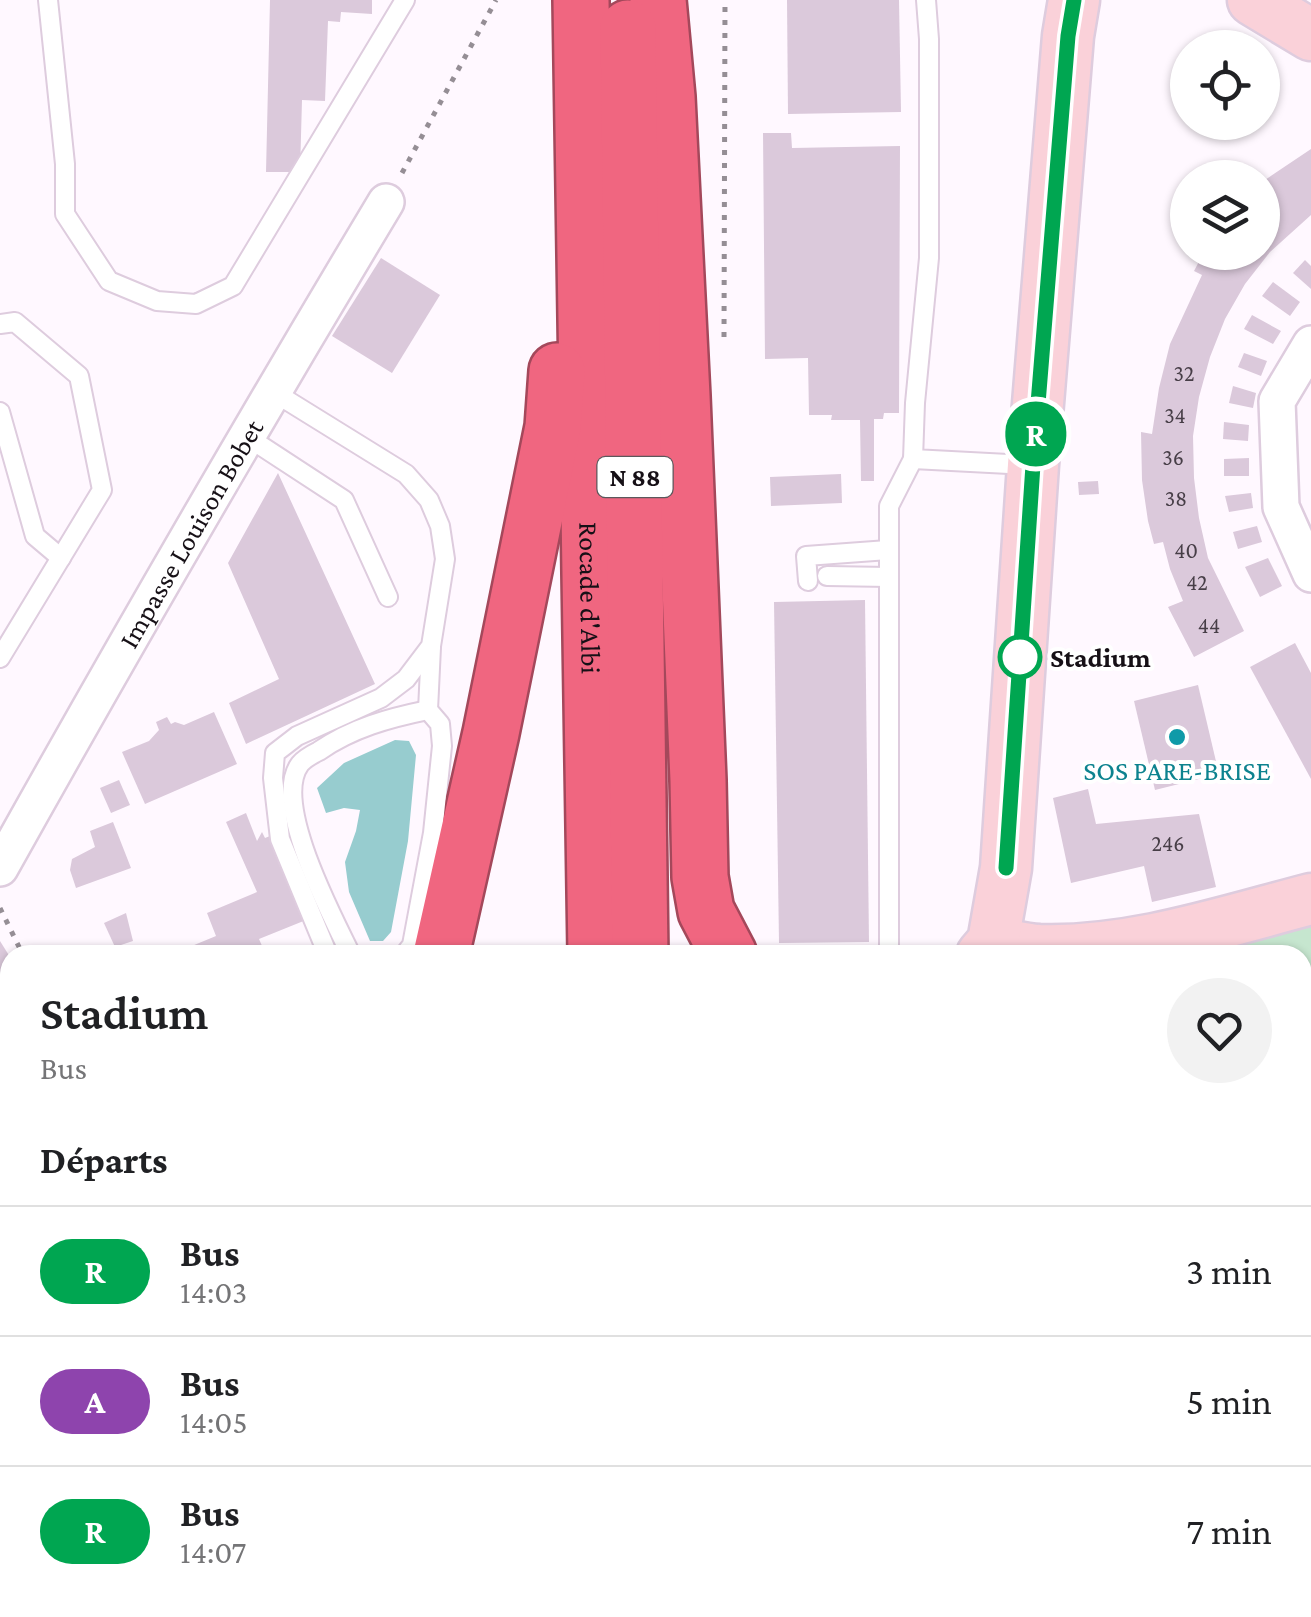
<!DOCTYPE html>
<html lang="fr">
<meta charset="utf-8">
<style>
:root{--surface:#fff;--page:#f2f2f2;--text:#202124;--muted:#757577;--line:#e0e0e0}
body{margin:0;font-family:"Crimson Pro",serif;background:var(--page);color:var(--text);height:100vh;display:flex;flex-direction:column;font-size:38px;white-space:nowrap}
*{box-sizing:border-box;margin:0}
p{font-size:32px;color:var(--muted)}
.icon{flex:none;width:55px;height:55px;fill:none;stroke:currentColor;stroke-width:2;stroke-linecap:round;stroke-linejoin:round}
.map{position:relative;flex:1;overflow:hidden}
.sheet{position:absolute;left:0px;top:945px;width:1312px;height:672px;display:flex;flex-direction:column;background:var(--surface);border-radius:30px 30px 0 0;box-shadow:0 2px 8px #0004}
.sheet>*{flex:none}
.badge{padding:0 20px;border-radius:32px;font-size:35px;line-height:65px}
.tools{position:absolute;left:1170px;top:30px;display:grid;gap:20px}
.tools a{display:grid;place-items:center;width:110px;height:110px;border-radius:50%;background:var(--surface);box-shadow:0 2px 8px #0004;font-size:50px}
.map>.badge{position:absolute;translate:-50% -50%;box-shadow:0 0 0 5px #fff}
h2{padding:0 40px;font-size:38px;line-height:90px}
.round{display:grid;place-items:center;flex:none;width:105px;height:105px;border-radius:52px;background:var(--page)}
.overview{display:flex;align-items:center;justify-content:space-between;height:170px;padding:0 40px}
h1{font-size:48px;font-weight:600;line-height:75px}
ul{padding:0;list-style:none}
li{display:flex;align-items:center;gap:30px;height:130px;padding:0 40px;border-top:2px solid var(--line)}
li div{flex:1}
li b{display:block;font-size:38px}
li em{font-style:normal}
li .badge{min-width:110px;font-weight:700;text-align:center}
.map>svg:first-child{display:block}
.green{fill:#c6e6cf}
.water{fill:#97cccf}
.building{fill:#dbc9db}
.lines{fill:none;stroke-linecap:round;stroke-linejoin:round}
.lane-casing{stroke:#deccde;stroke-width:22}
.street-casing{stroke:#deccde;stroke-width:40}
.secondary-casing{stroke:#deccde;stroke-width:55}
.highway-casing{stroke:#a4485b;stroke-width:60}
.path{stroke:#958e95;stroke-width:5;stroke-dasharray:5 8;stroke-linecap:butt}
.lane{stroke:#fff;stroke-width:18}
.street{stroke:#fff;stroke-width:35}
.secondary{stroke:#fad1d9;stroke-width:50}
.highway{stroke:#f06680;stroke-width:55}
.line-casing{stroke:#fff;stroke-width:22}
.line{stroke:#00a651;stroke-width:15}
.stop-dot{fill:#fff;stroke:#00a651;stroke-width:5}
.culture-dot{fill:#0f9aa8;stroke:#fff;stroke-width:4}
.labels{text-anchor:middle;stroke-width:8;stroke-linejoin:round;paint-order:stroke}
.number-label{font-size:22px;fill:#473e47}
.shield{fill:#fff;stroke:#5c585c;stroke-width:2.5}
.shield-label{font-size:25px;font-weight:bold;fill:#161016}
.street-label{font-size:28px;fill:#161016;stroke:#fff}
.stop-label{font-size:28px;font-weight:bold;fill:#161016;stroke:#fff;text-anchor:start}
.culture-label{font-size:28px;fill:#0d838f;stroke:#fff}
</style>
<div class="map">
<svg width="1311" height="1617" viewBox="0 0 1311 1617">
<rect width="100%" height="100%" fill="#fff8ff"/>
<polygon class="green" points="1311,924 1311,1617 769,1617 770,1608 1302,1608 1302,955 1196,955"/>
<polygon class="water" points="395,740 409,741 416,755 408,841 391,932 383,941 370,941 349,892 345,862 356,831 360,810 344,808 326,813 317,788 344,763"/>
<g class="building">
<polygon points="270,0 372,0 372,14 341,12 340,22 328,21 325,101 302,100 300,172 266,172"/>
<polygon points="787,0 899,0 901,112 788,114"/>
<polygon points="763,133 791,133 792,148 900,146 899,413 884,413 883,419 874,419 874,481 861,481 860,420 831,420 832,415 809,415 808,358 765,359"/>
<polygon points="1311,149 1311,215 1270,252 1245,284 1225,319 1210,357 1199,397 1193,436 1194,478 1199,518 1208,558 1244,631 1194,657 1168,607 1183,601 1170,569 1163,542 1154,544 1148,521 1142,480 1141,432 1152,434 1159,388 1170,344 1202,275 1194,271 1203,254 1262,252 1262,182"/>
<polygon points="381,258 440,295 392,373 332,336"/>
<polygon points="1305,260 1311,266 1311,289 1293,273"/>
<polygon points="1273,282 1300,302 1290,316 1262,296"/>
<polygon points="1252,315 1281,331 1273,344 1244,329"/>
<polygon points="1244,353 1267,361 1261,376 1238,367"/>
<polygon points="1233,386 1256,393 1253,408 1229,403"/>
<polygon points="1224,422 1249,425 1248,441 1223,439"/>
<polygon points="1249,458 1249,476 1224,476 1224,459"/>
<polygon points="278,473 375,684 246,744 229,703 279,679 228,563"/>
<polygon points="841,474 842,503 771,506 770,477"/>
<polygon points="1098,481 1099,494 1079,495 1078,482"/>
<polygon points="1251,493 1253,508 1229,512 1225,496"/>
<polygon points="1257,526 1262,542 1238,549 1233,532"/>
<polygon points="1268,558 1282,586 1260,597 1245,567"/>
<polygon points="865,600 869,942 779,943 774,602"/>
<polygon points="1295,643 1311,673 1311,779 1250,667"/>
<polygon points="1198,685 1219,774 1155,790 1134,701"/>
<polygon points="214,712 237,764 145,804 122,752 149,741 159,730 156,722 167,717 171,724 175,722 184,725"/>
<polygon points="119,780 130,805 111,813 100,788"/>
<polygon points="1088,789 1096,824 1199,814 1216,887 1152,902 1144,866 1071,883 1053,798"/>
<polygon points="246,813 257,841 262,832 265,838 270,836 306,920 259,939 266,955 170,955 216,936 207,913 257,892 226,822"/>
<polygon points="113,822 131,868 76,888 70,870 72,859 95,847 90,831"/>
<polygon points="126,913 133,941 115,947 104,923"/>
<polygon points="0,941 10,957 10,988 0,971"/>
<polygon points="0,1495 10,1506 10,1574 0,1563"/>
<polygon points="1311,1587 1311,1617 1271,1617 1283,1608 1302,1608 1302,1593"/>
<polygon points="87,1608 147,1608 137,1617 77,1617"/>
<polygon points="273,1608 322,1608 312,1617 282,1617"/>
<polygon points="1189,1608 1236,1608 1236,1617 1190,1617"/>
</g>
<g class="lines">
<defs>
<g id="lane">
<polyline points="48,0 65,164 65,214 109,281 157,301 196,304 233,286 405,0"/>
<polyline points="926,0 929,39 929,258 915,403 913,459 1028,465"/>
<polyline points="0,324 15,322 79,376 102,490 0,658"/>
<polyline points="272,391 406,474 429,500 440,526 445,559 431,646 406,679 381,698 297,736 275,753 273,778 280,839 328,955"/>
<polyline points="0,412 35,536 61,558"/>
<polyline points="246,436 344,500 388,597"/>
<polyline points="827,576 889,577"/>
<polyline points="808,581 806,556 888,550"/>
<polyline points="889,949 889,506 913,459"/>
<path d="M351 955C333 917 271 803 300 764 304 759 313 754 319 751 352 728 389 718 428 710"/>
<polyline points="404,955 412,945 433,833 442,746 440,724 428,710 431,647"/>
</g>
<g id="street">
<polyline points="1311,344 1277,401 1281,507 1311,574"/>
<path id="s1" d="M0 868C125 644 254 422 386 202"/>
<polyline points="190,1617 199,1608"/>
</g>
<g id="secondary">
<polyline points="1253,0 1311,35"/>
<path d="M993 942C1008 945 1024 949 1039 950 1131 953 1223 922 1311 899"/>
<polyline points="982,955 993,942 1006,868 1033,465 1068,36 1074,0"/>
<polyline points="0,1232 10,1230"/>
</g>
<g id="highway">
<path id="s2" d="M581 0 596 955"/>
<polyline points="658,0 667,97 682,396 698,780 700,877 706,911 729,955"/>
<polyline points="628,28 640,955"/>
<polyline points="441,955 491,733 553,427 557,371"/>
<polyline points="561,1608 564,1617"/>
<polyline points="604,1608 604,1617"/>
<polyline points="650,1608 650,1617"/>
<polyline points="736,1617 736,1608"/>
</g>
</defs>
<use href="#lane" class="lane-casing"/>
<use href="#street" class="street-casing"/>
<use href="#secondary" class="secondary-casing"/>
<use href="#highway" class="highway-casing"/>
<g class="path">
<polyline points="402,173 496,0"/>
<polyline points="724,337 725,0"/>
<polyline points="0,908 23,955"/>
<polyline points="461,1608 462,1617"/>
</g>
<use href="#lane" class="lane"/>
<use href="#street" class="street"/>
<use href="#secondary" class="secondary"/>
<use href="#highway" class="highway"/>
</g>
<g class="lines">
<defs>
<polyline id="line" points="1006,868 1033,465 1068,36 1074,0"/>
</defs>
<use href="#line" class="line-casing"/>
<use href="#line" class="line"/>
</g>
<circle class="stop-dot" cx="1020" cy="657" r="20"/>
<circle class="culture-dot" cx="1177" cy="737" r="10"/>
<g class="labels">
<g class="number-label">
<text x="1184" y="381">32</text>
<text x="1175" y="423">34</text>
<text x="1173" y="465">36</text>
<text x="1176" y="506">38</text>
<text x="1186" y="558">40</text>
<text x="1197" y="590">42</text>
<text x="1209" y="633">44</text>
<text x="1168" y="851">246</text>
</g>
<rect class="shield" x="597.5" y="457" width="75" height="40" rx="8"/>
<g class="shield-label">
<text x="635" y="486">N 88</text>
</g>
<g class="street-label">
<text dy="10" stroke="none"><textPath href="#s1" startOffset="385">Impasse Louison Bobet</textPath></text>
<text dy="10" stroke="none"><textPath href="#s2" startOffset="598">Rocade d'Albi</textPath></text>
</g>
<g class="stop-label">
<text x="1050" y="667">Stadium</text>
</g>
<g class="culture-label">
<text x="1177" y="780">SOS PARE-BRISE</text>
</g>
</g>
</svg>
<div class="tools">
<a><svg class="icon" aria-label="locate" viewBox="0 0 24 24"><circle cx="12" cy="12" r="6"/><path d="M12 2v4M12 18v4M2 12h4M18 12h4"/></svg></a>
<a><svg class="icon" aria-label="layers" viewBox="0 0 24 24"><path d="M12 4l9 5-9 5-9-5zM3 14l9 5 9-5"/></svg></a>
</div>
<b class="badge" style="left:1036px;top:434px;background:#00a651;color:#fff">R</b>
<section class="sheet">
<div class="overview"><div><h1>Stadium</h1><p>Bus</p></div><a class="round"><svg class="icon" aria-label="heart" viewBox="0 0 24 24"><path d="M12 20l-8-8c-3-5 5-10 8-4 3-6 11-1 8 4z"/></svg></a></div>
<h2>Départs</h2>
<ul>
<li><span class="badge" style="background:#00a651;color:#fff">R</span><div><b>Bus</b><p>14:03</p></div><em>3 min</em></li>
<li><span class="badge" style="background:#8e44ad;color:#fff">A</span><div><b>Bus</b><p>14:05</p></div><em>5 min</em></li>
<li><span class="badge" style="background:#00a651;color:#fff">R</span><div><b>Bus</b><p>14:07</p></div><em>7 min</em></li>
</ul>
</section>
</div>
